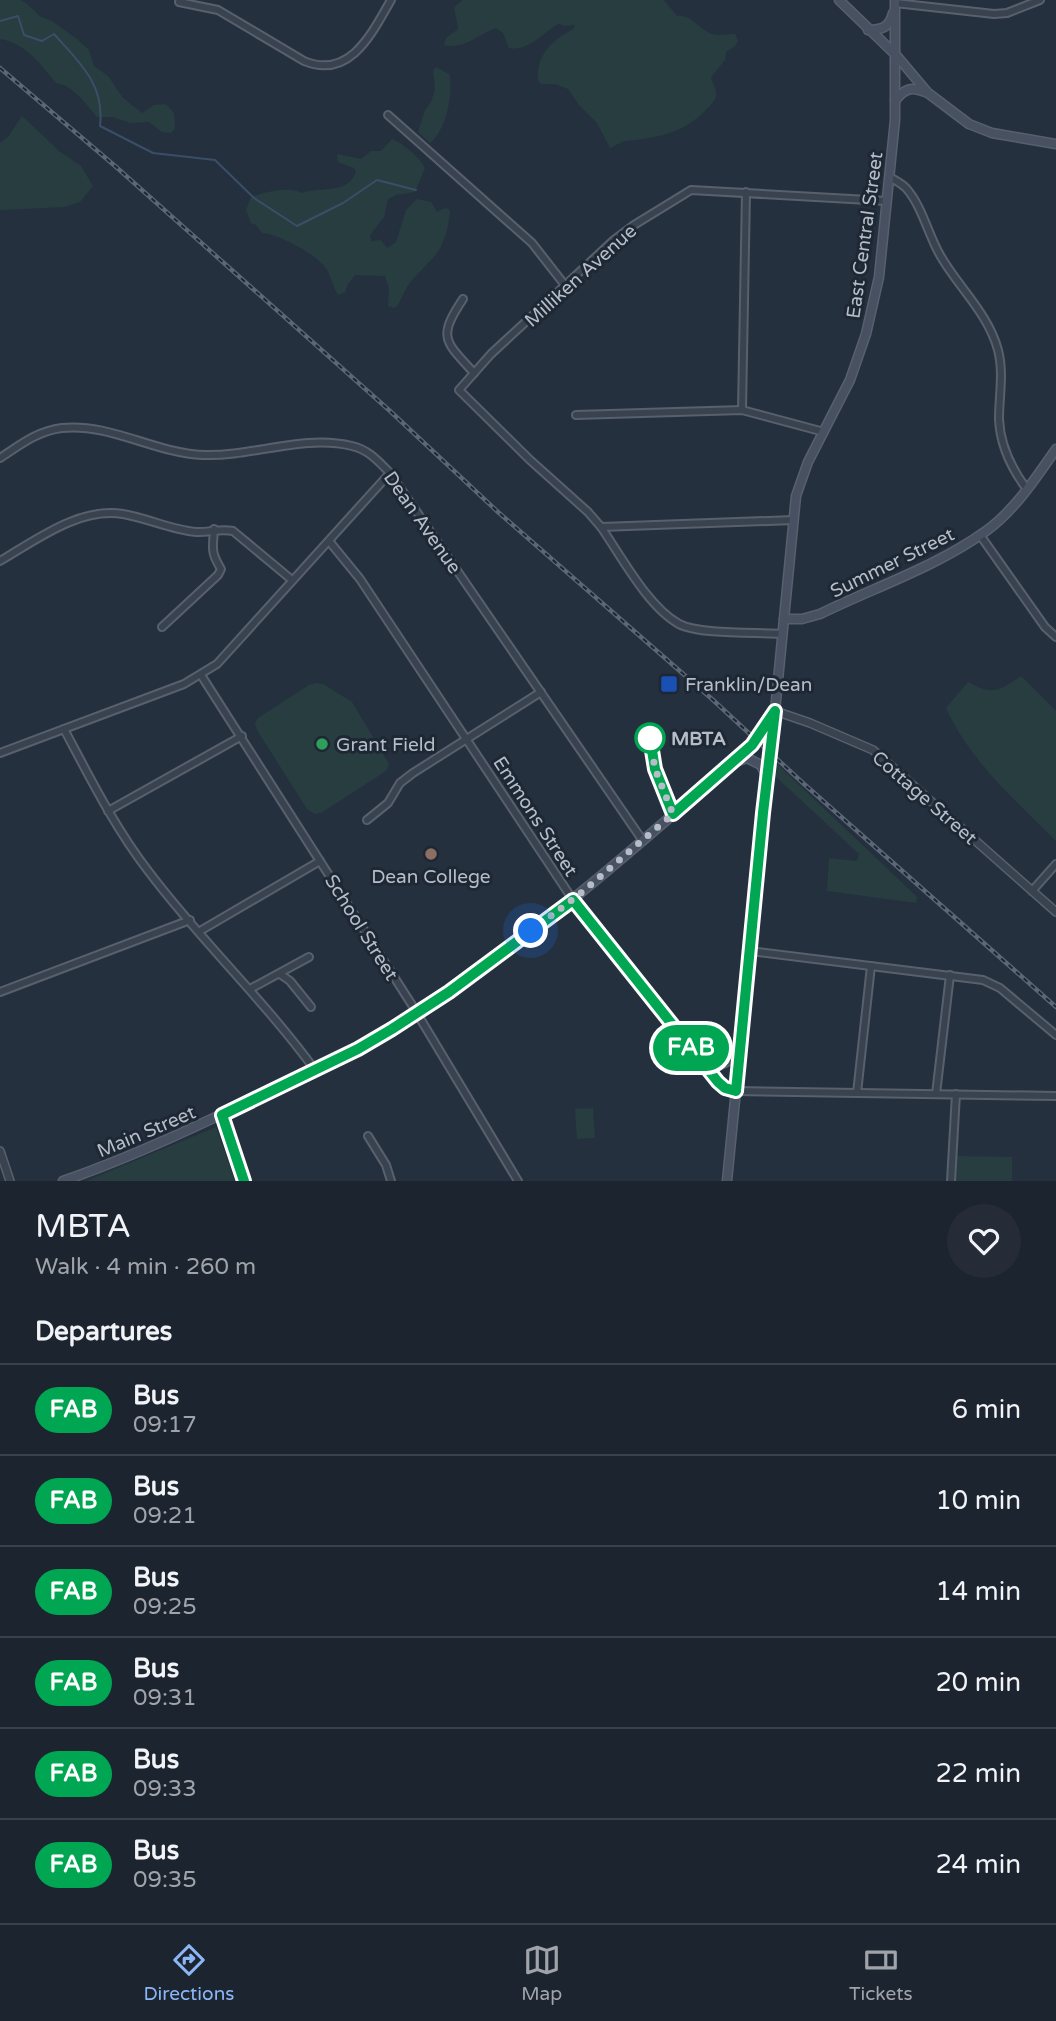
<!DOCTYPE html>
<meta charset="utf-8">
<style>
:root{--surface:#1c242f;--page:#252c37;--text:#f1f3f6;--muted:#a0a4aa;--line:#3a414b;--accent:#8cb7f7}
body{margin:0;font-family:"Varela Round",sans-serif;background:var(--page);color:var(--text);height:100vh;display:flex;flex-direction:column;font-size:26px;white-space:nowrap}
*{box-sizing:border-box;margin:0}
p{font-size:23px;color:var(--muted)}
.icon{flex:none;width:38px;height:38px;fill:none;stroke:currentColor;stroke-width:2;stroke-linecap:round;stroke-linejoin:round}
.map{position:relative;height:1181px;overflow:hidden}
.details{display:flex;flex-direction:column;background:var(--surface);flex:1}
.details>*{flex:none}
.badge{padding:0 14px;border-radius:23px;font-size:24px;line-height:46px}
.you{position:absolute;width:35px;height:35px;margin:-18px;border:5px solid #fff;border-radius:50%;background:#1a73e8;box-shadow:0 0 0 10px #1a73e833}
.map>.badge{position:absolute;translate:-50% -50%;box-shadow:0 0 0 4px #fff}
h2{padding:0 35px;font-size:26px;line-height:63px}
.round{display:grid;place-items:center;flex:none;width:74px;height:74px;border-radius:37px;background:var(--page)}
.head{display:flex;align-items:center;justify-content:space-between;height:119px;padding:0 35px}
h1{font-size:33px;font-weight:600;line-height:52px}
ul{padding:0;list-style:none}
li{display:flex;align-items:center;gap:21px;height:91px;padding:0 35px;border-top:2px solid var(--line)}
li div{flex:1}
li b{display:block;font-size:26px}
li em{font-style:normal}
li .badge{min-width:77px;font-weight:700;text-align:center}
.dock{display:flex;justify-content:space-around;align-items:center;height:98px;border-top:2px solid var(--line);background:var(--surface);font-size:19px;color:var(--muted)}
.dock a{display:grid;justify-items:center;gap:4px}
.dock .current{color:var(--accent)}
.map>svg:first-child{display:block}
.green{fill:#273d40}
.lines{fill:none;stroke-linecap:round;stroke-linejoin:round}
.stream{stroke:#3a4e68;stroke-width:2}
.minor-casing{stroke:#57606c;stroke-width:10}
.tertiary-casing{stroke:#57606c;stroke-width:10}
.secondary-casing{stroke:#57606c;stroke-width:11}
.minor{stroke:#39424f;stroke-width:6}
.tertiary{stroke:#39424f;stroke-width:7}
.secondary{stroke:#475162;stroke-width:8}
.rail-casing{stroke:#5b6676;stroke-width:4.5}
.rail{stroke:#1e2734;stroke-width:2;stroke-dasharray:5;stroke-linecap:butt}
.secondary-bridge-casing{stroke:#57606c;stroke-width:11;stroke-linecap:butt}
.secondary-bridge{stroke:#475162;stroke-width:8}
.line-casing{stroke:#fff;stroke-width:16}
.line{stroke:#00a651;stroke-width:10}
.walk{stroke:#b5bdc9;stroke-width:7;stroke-dasharray:0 12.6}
.transit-dot{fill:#1a4fb4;stroke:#1e2734;stroke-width:2.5}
.stop-dot{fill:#fff;stroke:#00a651;stroke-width:3.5}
.leisure-dot{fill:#2e9e5b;stroke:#1e2734;stroke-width:2.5}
.education-dot{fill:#8d6e63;stroke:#1e2734;stroke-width:2.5}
.labels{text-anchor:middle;stroke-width:6;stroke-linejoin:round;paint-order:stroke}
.street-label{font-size:19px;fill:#b5bdc9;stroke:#1e2734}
.poi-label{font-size:19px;fill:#b5bdc9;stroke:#1e2734;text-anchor:start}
.stop-label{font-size:19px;font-weight:bold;fill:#b5bdc9;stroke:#1e2734;text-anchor:start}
</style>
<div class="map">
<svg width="1056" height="1181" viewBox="0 0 1056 1181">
<rect width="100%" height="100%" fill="#25303f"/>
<g class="green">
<path d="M0 0H20L26 3 41 17 52 21 77 39 89 50 94 66 108 76 123 98 142 113 154 105 166 104 174 113 175 128 171 133 162 132 149 122 131 123 112 117H97C87 105 73 85 56 83 40 64 26 43 0 39Z"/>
<path d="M463 0H664L677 16C692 14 699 30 712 34 719 36 727 34 735 34L738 41 735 46 726 52 725 60 711 77C712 83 716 87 716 93 717 100 710 106 705 111 682 134 656 138 625 141 620 142 615 146 610 148L597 123 579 105 568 89 555 84H541L538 80C536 54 553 40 573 29L575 25 565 26 558 24C543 33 528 52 509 48L503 33 496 28C479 34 463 50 444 45L446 38 458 29 454 7Z"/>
<path d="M436 67 449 74C454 92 446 131 430 143L418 132 425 110 431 102 435 89 433 70Z"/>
<polygon points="22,116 59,151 81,166 93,186 80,202 64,207 0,210 0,143 8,137"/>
<path d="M392 139C403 143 420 158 425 168L415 192 396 195 388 199 384 217 370 235 371 241 381 240 387 248 396 242 406 210 417 199 431 202 437 212 445 208 449 209 450 213C444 256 434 254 409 284 403 292 402 301 395 308L388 306 389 289 385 276 355 275 348 284 345 292 338 295C333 287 331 276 326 268 316 254 279 234 262 233L256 225 251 223 246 210 251 197C265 192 289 186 302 193 322 186 347 195 356 172L354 168 338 162 337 154 361 159 371 151H381Z"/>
<path d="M1021 676 1056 711V841C1016 801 970 761 946 708L968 682C993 696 999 691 1021 676Z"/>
<polygon points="316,683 323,684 352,702 389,764 386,771 321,813 315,814 307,809 257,730 255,723 258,718 309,685"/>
<polygon points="775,762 917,897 916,903 827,891 829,858 857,861 859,854 773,774"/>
<polygon points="593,1108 595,1138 577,1139 575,1109"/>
<polygon points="216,1127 235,1181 86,1181"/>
<polygon points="956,1156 1012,1157 1012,1181 956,1181"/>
</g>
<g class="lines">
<path class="stream" d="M0 21 18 16 24 35 42 41 54 34C79 62 105 84 100 126L153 153 215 160 254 198 297 226 343 203 377 180 416 190"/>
<defs>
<g id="minor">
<path d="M179 2 218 10 304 61C350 80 372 33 391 0"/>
<polyline points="895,3 994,14 1007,13 1040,0"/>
<polyline points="388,115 532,243 564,284"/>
<path d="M889 177C895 180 901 183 906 188 922 206 928 234 940 255 958 287 988 313 998 350 1004 373 999 396 999 419 1000 444 1012 469 1026 488"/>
<path d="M463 299C437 338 445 341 474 373"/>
<polyline points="742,410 746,192"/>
<polyline points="576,415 742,410 824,432"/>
<path d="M0 458C20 445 37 431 62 428 111 423 154 453 203 455 252 457 303 434 352 446 369 450 378 461 390 473L643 841"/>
<polyline points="793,520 601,527 588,512 530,460 459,390 491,354 614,240 634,225 691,190 886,201"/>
<path d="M601 527C621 556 648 607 679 624 700 635 758 632 783 634"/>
<polyline points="980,535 1045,627 1056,637"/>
<polyline points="329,541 360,579 573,900"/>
<path d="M0 561C36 540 79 507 123 514 147 518 172 530 196 532 209 533 219 528 233 531L292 580"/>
<path d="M162 627 218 575 221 569C210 551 213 548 214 529"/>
<polyline points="201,675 412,1005 518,1181"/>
<path d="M64 729C90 778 115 828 149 872 201 941 264 1000 315 1070"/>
<polyline points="650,738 655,769 673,814"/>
<polyline points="0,753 184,684 217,664 390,473"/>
<polyline points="108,811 242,736"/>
<polyline points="367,820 388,803 400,783 413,773 541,692"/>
<polyline points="1032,891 1056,864"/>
<polyline points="200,931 320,861"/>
<polyline points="750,951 983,980 1000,988 1056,1035"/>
<polyline points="280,974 290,981 311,1007"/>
<polyline points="250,989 309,957"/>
<polyline points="0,992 190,920"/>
<polyline points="736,1091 1056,1096"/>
<polyline points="857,1093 871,966"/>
<polyline points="936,1094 950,975"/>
<polyline points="221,1115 244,1181"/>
<polyline points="368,1136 386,1165 391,1181"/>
<polyline points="951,1181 956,1094"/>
</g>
<g id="tertiary">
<polyline points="775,711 810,723 873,750 1056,912"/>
<polyline points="0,1151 10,1181"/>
</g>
<g id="secondary">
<polyline points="839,0 896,55 928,93 969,124 992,133 1056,144"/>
<path d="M868 30C882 30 890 27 893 13"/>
<path d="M895 101C904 89 911 86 925 92"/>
<path d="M784 619H802L820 614C875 587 936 567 986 531 1014 511 1036 478 1056 449"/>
<polyline points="775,711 796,496 808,462 850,380 866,334 879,277 895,120 895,0"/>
<polyline points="573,900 718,1082 725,1088 736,1091"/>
<path d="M705 1064C720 1069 731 1061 741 1049"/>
<path d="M63 1181C135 1156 204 1123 272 1090 322 1066 371 1044 417 1013 530 940 632 851 732 763L747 758 761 765 767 777 727 1181"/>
</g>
</defs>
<use href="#minor" class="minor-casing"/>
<use href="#tertiary" class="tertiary-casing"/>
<use href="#secondary" class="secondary-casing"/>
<use href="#minor" class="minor"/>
<use href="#tertiary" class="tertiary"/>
<use href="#secondary" class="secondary"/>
<defs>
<polyline id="rail" points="0,68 115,166 390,411 498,512 713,700 804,784 1056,1007"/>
</defs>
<use href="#rail" class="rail-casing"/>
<use href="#rail" class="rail"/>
<defs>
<g id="secondary-bridge">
<polyline points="732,763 758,738 775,711"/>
<polyline points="767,777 774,717"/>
</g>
</defs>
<use href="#secondary-bridge" class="secondary-bridge-casing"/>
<use href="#secondary-bridge" class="secondary-bridge"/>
</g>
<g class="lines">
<defs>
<polyline id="line" points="244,1181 222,1115 358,1049 392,1029 449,992 573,900 718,1082 725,1088 736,1091 763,813 775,711 752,745 673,814 655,769 650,738"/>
</defs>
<use href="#line" class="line-casing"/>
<use href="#line" class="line"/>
<polyline class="walk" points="531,931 581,893 673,814 655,769 650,738"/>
</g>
<rect class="transit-dot" x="660" y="675" width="18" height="18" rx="3.5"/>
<circle class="stop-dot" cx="650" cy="738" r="14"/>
<circle class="leisure-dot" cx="322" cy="744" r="7"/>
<circle class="education-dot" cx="431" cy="854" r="7"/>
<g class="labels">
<g class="street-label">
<text transform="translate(864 235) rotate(-82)" y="7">East Central Street</text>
<text transform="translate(580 275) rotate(-42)" y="7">Milliken Avenue</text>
<text transform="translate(423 522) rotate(55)" y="7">Dean Avenue</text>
<text transform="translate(892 562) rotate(-26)" y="7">Summer Street</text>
<text transform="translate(925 797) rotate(41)" y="7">Cottage Street</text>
<text transform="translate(536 816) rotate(57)" y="7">Emmons Street</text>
<text transform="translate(362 927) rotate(58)" y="7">School Street</text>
<text transform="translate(146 1131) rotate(-23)" y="7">Main Street</text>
</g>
<g class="poi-label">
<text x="685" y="691">Franklin/Dean</text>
<text x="336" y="751">Grant Field</text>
<text x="431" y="883" text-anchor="middle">Dean College</text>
</g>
<g class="stop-label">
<text x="671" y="745">MBTA</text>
</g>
</g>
</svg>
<div class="you" style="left:531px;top:931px"></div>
<b class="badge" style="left:691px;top:1048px;background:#00a651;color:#fff">FAB</b>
</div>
<section class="details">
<div class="head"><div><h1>MBTA</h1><p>Walk · 4 min · 260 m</p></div><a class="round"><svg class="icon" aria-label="heart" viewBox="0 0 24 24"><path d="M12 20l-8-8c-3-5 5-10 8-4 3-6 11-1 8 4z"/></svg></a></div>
<h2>Departures</h2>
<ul>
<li><span class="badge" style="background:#00a651;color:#fff">FAB</span><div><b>Bus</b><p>09:17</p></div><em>6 min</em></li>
<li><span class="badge" style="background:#00a651;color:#fff">FAB</span><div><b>Bus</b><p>09:21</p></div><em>10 min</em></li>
<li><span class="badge" style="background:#00a651;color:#fff">FAB</span><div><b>Bus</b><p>09:25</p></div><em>14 min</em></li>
<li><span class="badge" style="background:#00a651;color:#fff">FAB</span><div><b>Bus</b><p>09:31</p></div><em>20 min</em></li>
<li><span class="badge" style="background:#00a651;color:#fff">FAB</span><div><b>Bus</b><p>09:33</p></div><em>22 min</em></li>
<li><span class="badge" style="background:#00a651;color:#fff">FAB</span><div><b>Bus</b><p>09:35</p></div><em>24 min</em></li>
</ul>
</section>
<nav class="dock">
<a class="current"><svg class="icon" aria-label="directions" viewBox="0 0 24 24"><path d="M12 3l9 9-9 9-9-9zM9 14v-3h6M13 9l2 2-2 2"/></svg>Directions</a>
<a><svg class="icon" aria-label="map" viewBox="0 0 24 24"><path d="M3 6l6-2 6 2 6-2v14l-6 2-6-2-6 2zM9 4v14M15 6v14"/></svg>Map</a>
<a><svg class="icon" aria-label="tickets" viewBox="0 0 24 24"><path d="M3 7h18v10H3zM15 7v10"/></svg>Tickets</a>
</nav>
